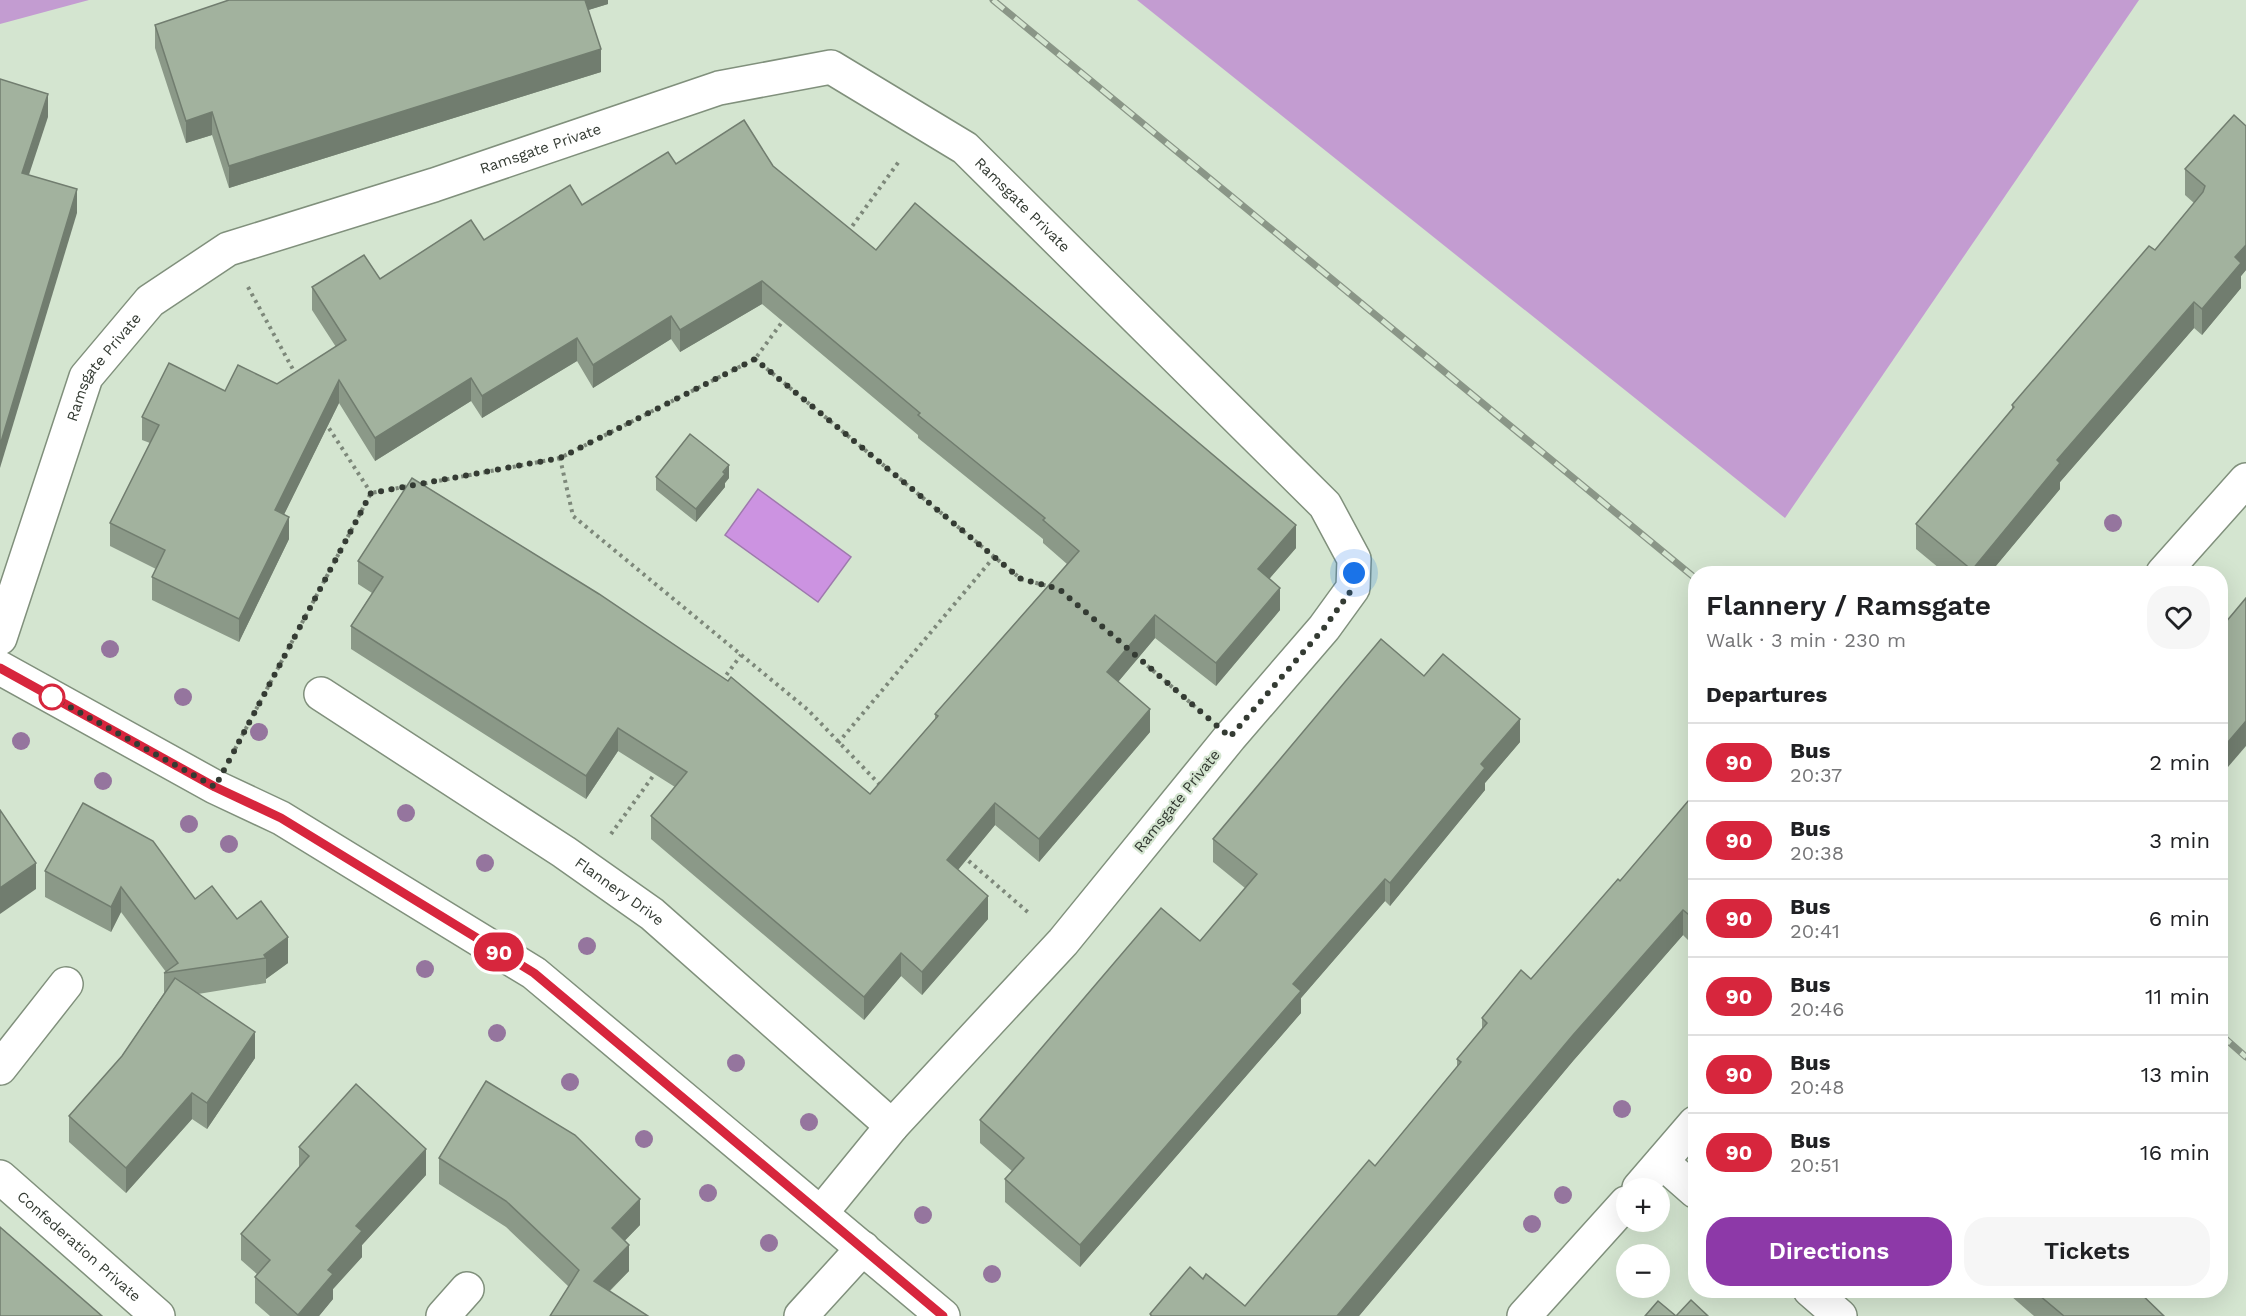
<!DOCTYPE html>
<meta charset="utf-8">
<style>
:root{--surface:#fff;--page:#f6f6f6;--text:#202124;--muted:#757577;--line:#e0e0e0;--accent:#8d39a8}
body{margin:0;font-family:"Work Sans",sans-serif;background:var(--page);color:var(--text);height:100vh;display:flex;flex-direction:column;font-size:22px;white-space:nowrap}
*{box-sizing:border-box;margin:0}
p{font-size:20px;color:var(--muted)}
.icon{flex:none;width:33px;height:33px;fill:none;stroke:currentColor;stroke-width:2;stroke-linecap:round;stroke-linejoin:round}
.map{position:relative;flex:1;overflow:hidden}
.side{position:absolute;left:1688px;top:566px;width:540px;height:732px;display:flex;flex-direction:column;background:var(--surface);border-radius:24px;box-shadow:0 6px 24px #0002}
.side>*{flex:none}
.badge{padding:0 12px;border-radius:20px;font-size:21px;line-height:39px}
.buttons{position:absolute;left:1616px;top:1178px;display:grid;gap:12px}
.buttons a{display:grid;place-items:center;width:54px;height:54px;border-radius:50%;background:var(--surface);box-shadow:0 6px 24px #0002;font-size:30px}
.you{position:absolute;width:30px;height:30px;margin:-15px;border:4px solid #fff;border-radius:50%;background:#1a73e8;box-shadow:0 0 0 9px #1a73e833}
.map>.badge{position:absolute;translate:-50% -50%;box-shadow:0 0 0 3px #fff}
h2{padding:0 18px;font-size:22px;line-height:54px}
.round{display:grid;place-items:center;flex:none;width:63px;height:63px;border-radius:24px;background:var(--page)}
.headline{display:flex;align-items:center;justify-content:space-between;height:102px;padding:0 18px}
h1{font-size:28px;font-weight:600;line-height:45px}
.cta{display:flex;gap:12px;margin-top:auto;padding:12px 18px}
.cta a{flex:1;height:69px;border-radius:24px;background:var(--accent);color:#fff;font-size:24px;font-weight:600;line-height:69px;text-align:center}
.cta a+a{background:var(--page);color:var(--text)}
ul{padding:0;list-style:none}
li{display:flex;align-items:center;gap:18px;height:78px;padding:0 18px;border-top:2px solid var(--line)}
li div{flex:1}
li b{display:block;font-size:22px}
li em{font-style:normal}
li .badge{min-width:66px;font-weight:700;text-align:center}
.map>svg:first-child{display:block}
.green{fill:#c39cd1}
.water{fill:#cc93e1;stroke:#9e79ad;stroke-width:1.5}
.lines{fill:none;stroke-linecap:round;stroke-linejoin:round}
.minor-casing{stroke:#80907c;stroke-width:36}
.path{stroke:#7d887a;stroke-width:4;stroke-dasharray:3 4.5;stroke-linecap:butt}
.minor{stroke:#fff;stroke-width:33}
.rail-casing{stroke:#8a9687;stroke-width:7}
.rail{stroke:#d4e5d0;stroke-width:4.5;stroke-dasharray:14;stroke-linecap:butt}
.tree{fill:#95759e}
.wall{fill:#8b9988}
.shaded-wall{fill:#717d6f}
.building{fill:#a2b29e;stroke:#717d6f;stroke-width:1.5}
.line-casing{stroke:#fff;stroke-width:14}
.line{stroke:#d7263d;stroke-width:9}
.walk{stroke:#343b33;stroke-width:6;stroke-dasharray:0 10.8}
.stop-dot{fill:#fff;stroke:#d7263d;stroke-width:3}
.labels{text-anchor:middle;stroke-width:4.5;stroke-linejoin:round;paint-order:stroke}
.street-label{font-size:15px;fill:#343b33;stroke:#d4e5d0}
</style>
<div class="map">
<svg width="2246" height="1316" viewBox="0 0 2246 1316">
<rect width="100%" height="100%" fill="#d4e5d0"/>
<g class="green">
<polygon points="0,0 89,0 0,24"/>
<polygon points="1137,0 2139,0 1785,518"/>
</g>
<polygon class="water" points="758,489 851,557 818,602 725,535"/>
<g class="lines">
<defs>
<g id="minor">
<polyline points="2163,573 2246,480"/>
<path id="s1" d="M0 638 86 377 150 301 228 249 434 185 719 88 831 67 965 148 1325 505 1354 559 1353 588 1324 628 1230 737 1063 942 892 1126 821 1213"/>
<polyline points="0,668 215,787 281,818 534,973 943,1316"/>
<path id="s2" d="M321 694 564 852 652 914 892 1126"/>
<polyline points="0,1068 66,984"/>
<polyline points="1662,1162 1695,1191"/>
<path id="s3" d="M0 1177 158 1316"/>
<polyline points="1639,1188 1695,1123"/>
<polyline points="1810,1290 1840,1316"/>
<polyline points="443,1316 467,1289"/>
<polyline points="801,1316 863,1248"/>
<polyline points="1524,1316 1626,1203"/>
</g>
</defs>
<use href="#minor" class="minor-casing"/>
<g class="path">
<polyline points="848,232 900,160"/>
<polyline points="248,287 296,375"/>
<polyline points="755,359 1021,579 1052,587"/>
<polyline points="325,422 371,493"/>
<polyline points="560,458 573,516 808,710 882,787"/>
<polyline points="417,485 560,458 755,359 785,318"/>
<polyline points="1136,656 1199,710"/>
<polyline points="722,681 741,655"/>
<polyline points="838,743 994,557"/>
<polyline points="235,749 371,493 409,486"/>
<polyline points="611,834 656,772"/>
<polyline points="963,856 1030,914"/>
</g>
<use href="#minor" class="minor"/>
<defs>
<g id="rail">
<polyline points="993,0 1695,578"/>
<polyline points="2220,1034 2246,1057"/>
</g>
</defs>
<use href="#rail" class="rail-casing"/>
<use href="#rail" class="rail"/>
</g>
<g class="tree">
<circle cx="2113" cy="523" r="9"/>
<circle cx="110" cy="649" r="9"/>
<circle cx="183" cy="697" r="9"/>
<circle cx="259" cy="732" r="9"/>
<circle cx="21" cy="741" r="9"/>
<circle cx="103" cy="781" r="9"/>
<circle cx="406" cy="813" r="9"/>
<circle cx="189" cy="824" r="9"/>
<circle cx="229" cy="844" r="9"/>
<circle cx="485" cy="863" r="9"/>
<circle cx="587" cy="946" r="9"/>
<circle cx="425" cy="969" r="9"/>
<circle cx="497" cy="1033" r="9"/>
<circle cx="736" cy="1063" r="9"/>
<circle cx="570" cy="1082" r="9"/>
<circle cx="1622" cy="1109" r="9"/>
<circle cx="809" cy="1122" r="9"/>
<circle cx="644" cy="1139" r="9"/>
<circle cx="708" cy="1193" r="9"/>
<circle cx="1563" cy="1195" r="9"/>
<circle cx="923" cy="1215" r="9"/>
<circle cx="1532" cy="1224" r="9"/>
<circle cx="769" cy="1243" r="9"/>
<circle cx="992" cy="1274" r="9"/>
</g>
<g class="wall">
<polygon points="608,0 608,4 588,10 601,72 229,188 212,135 186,143 155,48 155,25"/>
<polygon points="2246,126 2246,270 2241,276 2241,288 2202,335 2194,328 2060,482 2060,489 1990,573 1945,573 1916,549 1916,524 2012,409 2012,405 2155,250 2194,203 2185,195 2185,169"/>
<polygon points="676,164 773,166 876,250 1296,548 1269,579 1280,610 1216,686 1155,638 1118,682 1150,732 1039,862 995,825 958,870 988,919 922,995 901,976 864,1020 651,839 651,816 675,787 618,751 586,799 351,649 351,626 372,593 358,584 358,561 870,794 935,719 935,714 1067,564 1043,543 1043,539 918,438 918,435 762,304 680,352 671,339 593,388 577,361 482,418 471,401 375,461 339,403 284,514 289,539 239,642 152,600 152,577 156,569 110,546 110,523 150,443 142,440 142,417 225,391 277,384 336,347 312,310 312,287 380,279 484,240 582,205"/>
<polygon points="656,477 729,478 725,483 725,487 696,522 656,490"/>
<polygon points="2246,598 2222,774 2220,772 2220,629"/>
<polygon points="1424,676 1520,742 1485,783 1485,790 1390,906 1385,901 1301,998 1301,1013 1080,1267 1005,1202 1005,1179 1012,1171 980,1143 980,1120 1200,941 1245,888 1213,862 1213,839"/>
<polygon points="1695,793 1695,932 1688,940 1683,935 1573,1061 1359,1316 1150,1316 1150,1314 1203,1279 1245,1306 1375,1166 1457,1067 1457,1059 1482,1029 1482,1018 1531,979 1620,881"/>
<polygon points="45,871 195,899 237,919 288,963 266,979 266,983 198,994 255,1058 207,1129 192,1119 126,1193 69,1142 69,1116 122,1056 164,993 164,973 166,972 121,912 111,932 45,897"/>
<polygon points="299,1147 426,1175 362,1245 362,1257 333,1289 333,1299 319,1316 270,1316 255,1303 255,1277 257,1274 241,1260 241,1234 299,1168"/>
<polygon points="439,1158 640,1225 624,1241 629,1271 610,1291 568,1286 506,1227 439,1184"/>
<polygon points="2004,1290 2137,1290 2164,1316 2034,1316"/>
</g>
<g class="shaded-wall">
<polygon points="582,0 608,0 608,4 582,12"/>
<polygon points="601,49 601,72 229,188 229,166"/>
<polygon points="48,94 48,117 22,196 22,173"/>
<polygon points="212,112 212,135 186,143 186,121"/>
<polygon points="77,189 77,213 0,468 0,445"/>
<polygon points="2246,245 2246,270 2241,276 2241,288 2202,335 2202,309 2235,257"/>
<polygon points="762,281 762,304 680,352 680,330"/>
<polygon points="2194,302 2194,328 2060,482 2060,489 1990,573 1972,573 1972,570 2057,460"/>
<polygon points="671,316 671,339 593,388 593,365"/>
<polygon points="577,338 577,361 482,418 482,396"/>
<polygon points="471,378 471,401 375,461 375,438"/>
<polygon points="339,380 339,403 275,533 275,510"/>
<polygon points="729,465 729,478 725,483 725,487 696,522 696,509"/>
<polygon points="289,517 289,539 239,642 239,619"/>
<polygon points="1296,525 1296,548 1258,592 1258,569"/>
<polygon points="1280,588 1280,610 1216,686 1216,663"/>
<polygon points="1155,615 1155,638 1107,695 1107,672"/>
<polygon points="1150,709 1150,732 1039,862 1039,839"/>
<polygon points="1520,719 1520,742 1485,783 1485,790 1390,906 1390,883 1481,764"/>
<polygon points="2246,721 2246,746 2222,774 2222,749"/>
<polygon points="618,728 618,751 586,799 586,776"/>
<polygon points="995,803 995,825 947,883 947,860"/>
<polygon points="36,863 36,889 0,914 0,888"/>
<polygon points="1385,879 1385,901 1301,998 1301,1013 1080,1267 1080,1245 1293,984"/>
<polygon points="121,887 121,912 111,932 111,907"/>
<polygon points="988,896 988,919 922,995 922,972"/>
<polygon points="1695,906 1695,932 1688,940 1688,914"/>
<polygon points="1683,910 1683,935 1573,1061 1359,1316 1337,1316 1573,1035"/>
<polygon points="288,937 288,963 266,979 266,958 264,955"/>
<polygon points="901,953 901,976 864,1020 864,997"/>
<polygon points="255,1032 255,1058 207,1129 207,1103"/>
<polygon points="192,1093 192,1119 126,1193 126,1168"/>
<polygon points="426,1149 426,1175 362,1245 362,1257 333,1289 333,1299 319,1316 298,1316 356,1226"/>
<polygon points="640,1199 640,1225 612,1254 612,1228"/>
<polygon points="629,1245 629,1271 594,1306 594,1281"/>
</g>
<g class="building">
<polygon points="229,0 585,0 601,49 229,166 212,112 186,121 155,25"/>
<polygon points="0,79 48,94 22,173 77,189 0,445"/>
<polygon points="2234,115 2246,126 2246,245 2235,257 2241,263 2202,309 2194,302 2057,460 2060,463 1972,570 1916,524 2014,407 2012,405 2149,246 2155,250 2203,192 2205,186 2185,169"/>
<polygon points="744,120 773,166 876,250 915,203 1296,525 1258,569 1280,588 1216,663 1155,615 1107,672 1150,709 1039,839 995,803 947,860 988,896 922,972 901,953 864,997 651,816 687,772 618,728 586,776 351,626 383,577 358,561 412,478 599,594 728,681 731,677 870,794 938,716 935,714 1079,551 1043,520 1045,518 918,415 920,413 762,281 680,330 671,316 593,365 577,338 482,396 471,378 375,438 339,380 275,510 289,517 239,619 152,577 165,550 110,523 159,425 142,417 169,363 225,391 238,365 277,384 346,340 312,287 364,255 380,279 471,220 484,240 570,185 582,205 668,152 676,164"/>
<polygon points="690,434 729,465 723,472 725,474 696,509 656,477"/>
<polygon points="2246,598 2246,721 2222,749 2220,747 2220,629"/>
<polygon points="1381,639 1424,676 1443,654 1520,719 1481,764 1485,768 1390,883 1385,879 1293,984 1301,991 1080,1245 1005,1179 1024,1158 980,1120 1161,908 1200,941 1257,874 1213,839"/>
<polygon points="1695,793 1695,906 1688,914 1683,910 1573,1035 1337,1316 1152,1316 1150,1314 1190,1267 1203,1279 1206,1274 1245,1306 1369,1160 1375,1166 1461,1062 1457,1059 1487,1023 1482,1018 1521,970 1531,979 1618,879 1620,881"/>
<polygon points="83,803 153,841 195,899 212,886 237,919 261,901 288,937 264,955 266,958 164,973 178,963 121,887 111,907 45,871"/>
<polygon points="0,810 36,863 0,888"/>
<polygon points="175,978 255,1032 207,1103 192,1093 126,1168 69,1116 122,1056"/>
<polygon points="486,1081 575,1135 640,1199 612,1228 629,1245 594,1281 648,1316 550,1316 579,1270 506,1201 439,1158"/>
<polygon points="356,1084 426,1149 356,1226 362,1231 328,1270 333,1274 298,1315 255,1277 270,1260 241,1234 309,1156 299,1147"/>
<polygon points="0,1227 102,1316 0,1316"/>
<polygon points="2033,1290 2137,1290 2164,1316 2064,1316"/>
<polygon points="1691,1300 1708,1316 1676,1316"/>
<polygon points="1658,1301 1676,1316 1645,1316"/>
</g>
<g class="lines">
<defs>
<polyline id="line" points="0,668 215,787 281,818 534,973 943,1316"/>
</defs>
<use href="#line" class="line-casing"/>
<use href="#line" class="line"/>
<polyline class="walk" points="52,697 215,787 371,493 560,458 755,359 1021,579 1059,589 1230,737 1324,628 1353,588 1354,573"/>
</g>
<circle class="stop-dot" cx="52" cy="697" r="12"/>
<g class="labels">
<g class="street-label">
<text dy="5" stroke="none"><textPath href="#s1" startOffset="796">Ramsgate Private</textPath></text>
<text dy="5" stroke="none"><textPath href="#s1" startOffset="1336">Ramsgate Private</textPath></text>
<text dy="5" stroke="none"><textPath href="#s1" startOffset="292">Ramsgate Private</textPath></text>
<text transform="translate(1177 801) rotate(-51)" y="5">Ramsgate Private</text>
<text dy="5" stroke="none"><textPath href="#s2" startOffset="358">Flannery Drive</textPath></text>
<text dy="5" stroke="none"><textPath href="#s3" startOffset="105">Confederation Private</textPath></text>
</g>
</g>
</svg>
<div class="buttons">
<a>+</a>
<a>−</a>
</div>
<div class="you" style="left:1354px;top:573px"></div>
<b class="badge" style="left:499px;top:952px;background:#d7263d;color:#fff">90</b>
<section class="side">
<div class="headline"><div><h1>Flannery / Ramsgate</h1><p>Walk · 3 min · 230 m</p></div><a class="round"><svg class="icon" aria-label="heart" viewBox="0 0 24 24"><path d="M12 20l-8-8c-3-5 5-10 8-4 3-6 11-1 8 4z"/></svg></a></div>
<h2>Departures</h2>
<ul>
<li><span class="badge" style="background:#d7263d;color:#fff">90</span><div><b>Bus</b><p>20:37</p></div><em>2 min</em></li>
<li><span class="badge" style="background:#d7263d;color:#fff">90</span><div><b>Bus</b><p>20:38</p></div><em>3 min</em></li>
<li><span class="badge" style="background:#d7263d;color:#fff">90</span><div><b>Bus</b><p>20:41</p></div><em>6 min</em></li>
<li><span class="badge" style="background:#d7263d;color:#fff">90</span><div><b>Bus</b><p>20:46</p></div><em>11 min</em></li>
<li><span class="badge" style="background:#d7263d;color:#fff">90</span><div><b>Bus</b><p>20:48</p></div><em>13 min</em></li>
<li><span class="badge" style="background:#d7263d;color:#fff">90</span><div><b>Bus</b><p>20:51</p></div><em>16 min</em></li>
</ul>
<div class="cta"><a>Directions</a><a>Tickets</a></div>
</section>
</div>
